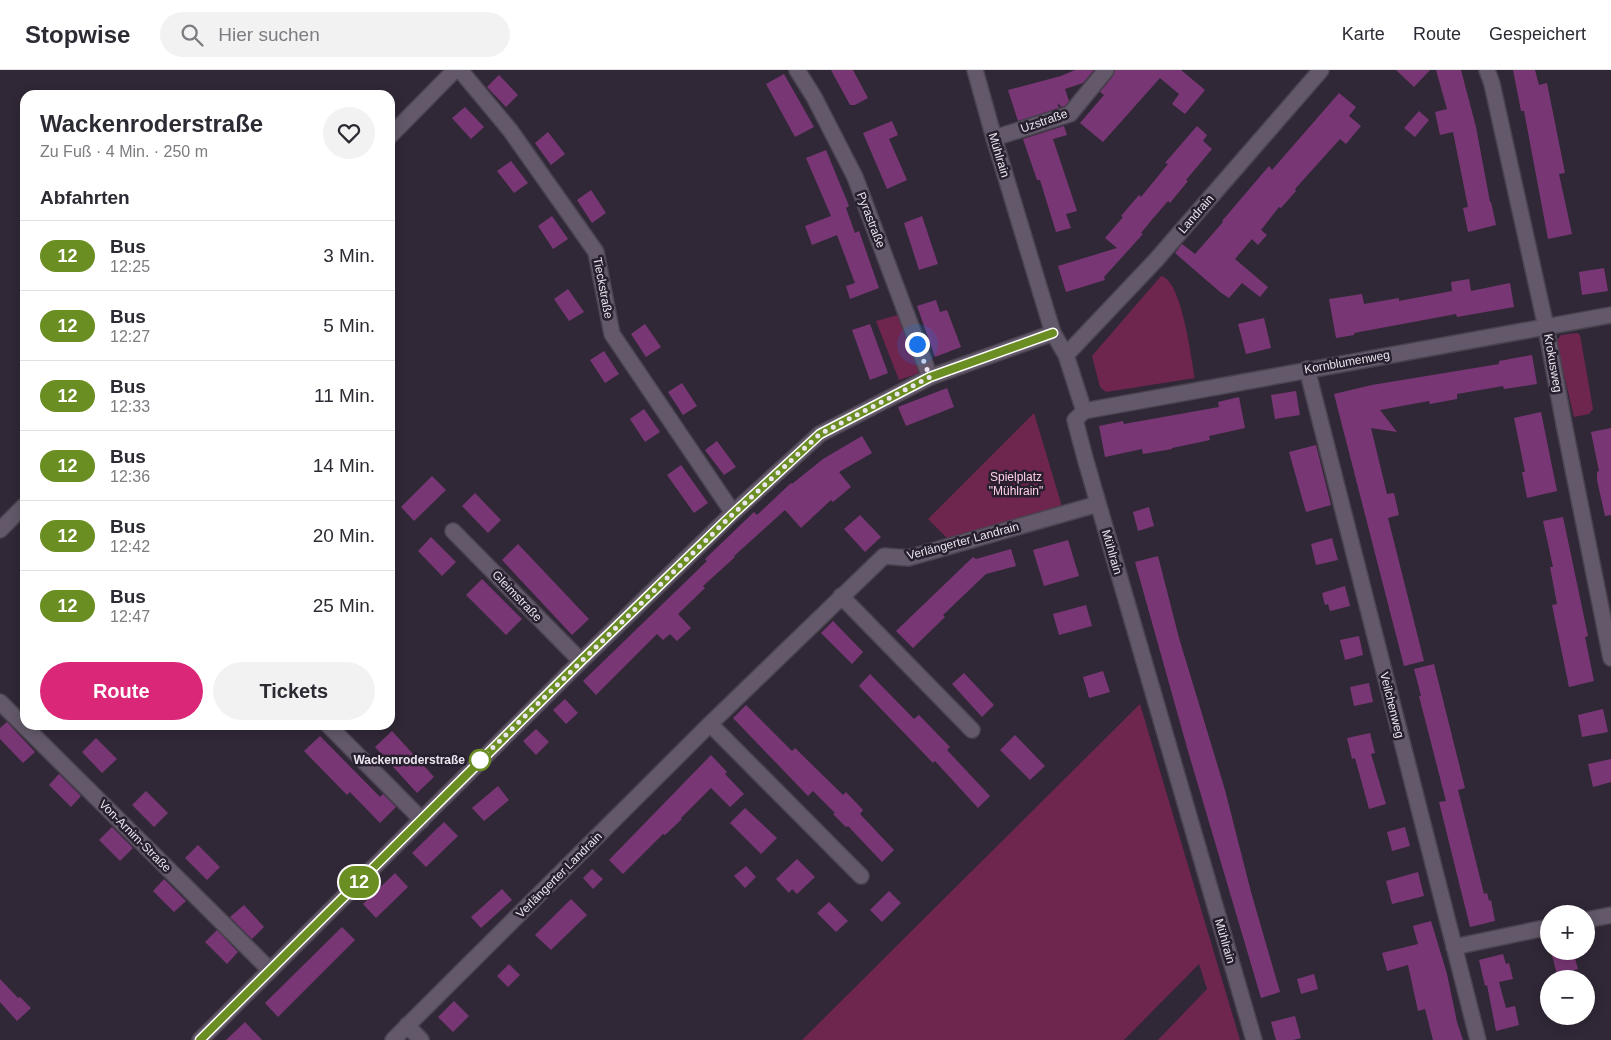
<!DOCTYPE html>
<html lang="de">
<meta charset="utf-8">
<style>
:root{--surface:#fff;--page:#f2f2f3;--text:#2b2b33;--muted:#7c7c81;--line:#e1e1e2;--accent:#db2777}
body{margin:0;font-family:Helvetica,sans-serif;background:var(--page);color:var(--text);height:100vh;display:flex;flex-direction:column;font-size:19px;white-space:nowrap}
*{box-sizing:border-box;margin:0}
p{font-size:16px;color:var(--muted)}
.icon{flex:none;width:28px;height:28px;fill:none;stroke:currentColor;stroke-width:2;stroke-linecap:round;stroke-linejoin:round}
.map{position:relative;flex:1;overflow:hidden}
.panel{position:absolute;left:20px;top:20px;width:375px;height:640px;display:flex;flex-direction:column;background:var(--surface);border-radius:15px;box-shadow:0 2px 12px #0003}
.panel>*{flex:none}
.badge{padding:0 10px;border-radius:16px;font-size:18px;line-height:32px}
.buttons{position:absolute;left:1540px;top:835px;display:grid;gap:10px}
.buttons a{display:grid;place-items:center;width:55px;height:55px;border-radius:50%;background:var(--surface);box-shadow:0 2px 12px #0003;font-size:25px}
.you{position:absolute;width:25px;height:25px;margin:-12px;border:4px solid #fff;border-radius:50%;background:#1a73e8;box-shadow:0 0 0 8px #1a73e833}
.map>.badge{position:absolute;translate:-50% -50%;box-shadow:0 0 0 2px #fff}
h2{padding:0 20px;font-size:19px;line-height:45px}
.round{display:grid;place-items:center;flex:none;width:52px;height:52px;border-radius:26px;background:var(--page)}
.head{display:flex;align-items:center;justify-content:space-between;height:85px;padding:0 20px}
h1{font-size:24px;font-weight:700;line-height:38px}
.action{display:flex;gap:10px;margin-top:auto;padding:10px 20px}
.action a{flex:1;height:58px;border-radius:30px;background:var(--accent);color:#fff;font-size:20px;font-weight:700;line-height:58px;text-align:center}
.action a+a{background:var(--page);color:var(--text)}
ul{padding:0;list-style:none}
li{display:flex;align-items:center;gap:15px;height:70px;padding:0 20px;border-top:1px solid var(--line)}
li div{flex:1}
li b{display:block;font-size:19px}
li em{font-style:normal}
li .badge{min-width:55px;font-weight:700;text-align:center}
header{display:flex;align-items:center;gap:30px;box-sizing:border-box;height:70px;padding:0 25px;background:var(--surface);border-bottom:1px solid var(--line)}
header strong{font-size:24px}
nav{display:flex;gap:28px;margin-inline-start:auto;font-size:18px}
.search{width:350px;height:45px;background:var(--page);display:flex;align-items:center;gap:12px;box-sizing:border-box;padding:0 18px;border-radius:28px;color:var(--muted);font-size:19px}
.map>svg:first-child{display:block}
.green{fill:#6e254e}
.building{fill:#783774}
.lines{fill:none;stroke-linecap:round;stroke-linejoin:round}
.minor-casing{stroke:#4b4450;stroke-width:18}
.minor{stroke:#63596a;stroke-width:15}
.line-casing{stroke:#fff;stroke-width:11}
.line{stroke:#6b8e23;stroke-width:8}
.walk{stroke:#eae5ee;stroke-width:5;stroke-dasharray:0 9}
.stop-dot{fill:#fff;stroke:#6b8e23;stroke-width:2.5}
.labels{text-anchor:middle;stroke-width:5;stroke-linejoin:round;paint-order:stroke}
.street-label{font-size:12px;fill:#eae5ee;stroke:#271f2d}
.park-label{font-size:12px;fill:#ffcfe5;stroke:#271f2d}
.stop-label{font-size:12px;font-weight:bold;fill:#eae5ee;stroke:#271f2d;text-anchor:end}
</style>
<header>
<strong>Stopwise</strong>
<div class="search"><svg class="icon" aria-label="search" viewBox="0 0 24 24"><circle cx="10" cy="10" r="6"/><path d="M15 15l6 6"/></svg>Hier suchen</div>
<nav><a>Karte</a><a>Route</a><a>Gespeichert</a></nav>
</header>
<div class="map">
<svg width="1611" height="970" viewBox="0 0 1611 970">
<rect width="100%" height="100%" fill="#312837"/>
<g class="green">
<path d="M1161 206C1182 210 1191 288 1195 308L1106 322 1100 317 1092 286Z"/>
<polygon points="902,244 922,302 899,310 876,251"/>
<polygon points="1577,263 1580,265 1593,339 1589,344 1574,347 1557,275 1558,269 1561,265"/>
<polygon points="1034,343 1063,440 949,470 928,449"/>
<polygon points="1140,634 1240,970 1158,970 1207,919 1199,894 1124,970 802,970"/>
</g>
<g class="building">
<polygon points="831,0 853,0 868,28 855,35 850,35"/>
<polygon points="1075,0 1094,0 1083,13 1065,19 1069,31 1065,36 1062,37 1057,33 1059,38 1018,51 1008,20 1061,6"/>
<polygon points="1115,0 1181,0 1205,20 1185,44 1172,34 1179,24 1160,8 1103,72 1080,53 1104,25 1100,22 1113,6"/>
<polygon points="1396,0 1430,0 1414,17"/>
<polygon points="1436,0 1461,0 1476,57 1490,132 1491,132 1496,155 1468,162 1463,138 1468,137 1453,62 1440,65 1435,42 1447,39"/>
<polygon points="1513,0 1535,0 1539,15 1547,13 1565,103 1559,104 1572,164 1548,169 1524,41 1521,41"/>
<polygon points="784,4 814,57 795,67 766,14"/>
<polygon points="499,5 518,25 506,37 487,17"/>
<polygon points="1339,23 1356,37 1349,46 1361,56 1346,74 1340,69 1295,119 1296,121 1281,138 1279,137 1261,160 1267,165 1258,175 1252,169 1235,189 1268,217 1260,227 1242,213 1229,228 1220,222 1175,183 1182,174 1195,184 1223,152 1222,151 1269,96 1272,100"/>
<polygon points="465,37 484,57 471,69 452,48"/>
<polygon points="1419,41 1429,50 1415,67 1404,58"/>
<polygon points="892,51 898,65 889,69 907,110 887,119 863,63"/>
<polygon points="1064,56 1067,65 1053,69 1077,141 1066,144 1071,158 1056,162 1040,110 1037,110 1023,69"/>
<polygon points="1197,56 1207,65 1203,71 1212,79 1186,110 1188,111 1170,133 1168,131 1150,152 1141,163 1143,164 1104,207 1105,210 1066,222 1058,196 1117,178 1105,168 1123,147 1121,146 1139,125 1141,127 1168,94 1165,93"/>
<polygon points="548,62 565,84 551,95 535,73"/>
<polygon points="826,80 849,136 846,138 855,163 859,161 879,218 850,229 846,216 855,213 837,165 812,175 805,156 831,146 806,88"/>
<polygon points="511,91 528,113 514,123 497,101"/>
<polygon points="591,120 606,143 592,153 577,130"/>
<polygon points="552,146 568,169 553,179 538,156"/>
<polygon points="922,146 938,194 919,200 904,153"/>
<polygon points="1604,198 1608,221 1582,225 1579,202"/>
<polygon points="1469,209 1471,221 1510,213 1514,237 1457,247 1456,244 1354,263 1354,265 1336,268 1329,229 1362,224 1364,234 1399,228 1399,231 1452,221 1451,212"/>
<polygon points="568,219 584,242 569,251 554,229"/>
<polygon points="936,230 940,242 947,240 961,277 935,287 917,236"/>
<polygon points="1264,248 1271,278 1246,284 1238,254"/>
<polygon points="645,254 661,277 646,287 631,264"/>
<polygon points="870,254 888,303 870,310 852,260"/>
<polygon points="604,281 619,304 605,313 590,290"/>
<polygon points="1532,285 1537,314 1504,319 1503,316 1457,324 1457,329 1430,334 1429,331 1380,340 1397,362 1371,358 1387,424 1394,423 1399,445 1388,448 1424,591 1404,596 1334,324 1372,315 1499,294 1499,291"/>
<polygon points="682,313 697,336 683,345 668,322"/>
<polygon points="947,318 954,337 906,356 898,337"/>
<polygon points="1296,321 1300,345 1275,349 1271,325"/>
<polygon points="1239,327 1245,358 1209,366 1210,370 1172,378 1172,379 1143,384 1142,379 1105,387 1099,356 1123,351 1124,354 1219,337 1218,332"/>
<polygon points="644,339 660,362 645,372 630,349"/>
<polygon points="1541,342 1557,421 1527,428 1522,402 1525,402 1514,348"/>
<polygon points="1611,358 1611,445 1605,446 1597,410 1597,402 1599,401 1591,362"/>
<polygon points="862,366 872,383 839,402 851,417 833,432 831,430 801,458 785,440 734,486 735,487 703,516 705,518 678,544 691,558 677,571 670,564 663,570 657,564 596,625 583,611 707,491 705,489 754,442 757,445 791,413 792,414 823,389"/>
<polygon points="717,371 736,397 724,405 705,380"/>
<polygon points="1316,375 1331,435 1306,442 1289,382"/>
<polygon points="681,395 708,433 694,443 667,405"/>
<polygon points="432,406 446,420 414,451 401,437"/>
<polygon points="475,423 501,450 488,463 462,436"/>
<polygon points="1149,437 1154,456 1138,461 1133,442"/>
<polygon points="860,445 881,467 865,482 844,459"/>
<polygon points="1563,447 1588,566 1585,567 1594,611 1569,617 1552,535 1557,534 1550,497 1553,497 1543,451"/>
<polygon points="431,467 456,492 442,506 418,481"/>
<polygon points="1332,468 1338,490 1316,495 1311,474"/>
<polygon points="1068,470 1079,506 1044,516 1033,480"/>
<polygon points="518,474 589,549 572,565 502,490"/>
<polygon points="1011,479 1016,496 986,504 943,545 945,547 913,578 896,561 973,487 976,489"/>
<polygon points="1158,486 1179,568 1225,720 1251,822 1280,922 1261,928 1188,681 1135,492"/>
<polygon points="482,509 522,549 506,565 466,525"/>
<polygon points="1345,516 1350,536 1330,541 1328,534 1325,535 1322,523"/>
<polygon points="1086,535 1092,556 1059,565 1053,544"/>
<polygon points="833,551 863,582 852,594 821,563"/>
<polygon points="1359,566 1363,585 1345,590 1340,570"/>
<polygon points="1434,594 1465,718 1458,720 1484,824 1487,823 1489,831 1491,830 1495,851 1470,857 1439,732 1446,731 1419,626 1421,626 1414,599"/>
<polygon points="1103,601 1110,622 1089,628 1083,607"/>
<polygon points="964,603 994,635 982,647 952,614"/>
<polygon points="870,604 914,649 919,645 950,677 947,680 990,726 978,738 935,691 933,693 859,616"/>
<polygon points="1369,613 1373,632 1354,636 1350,617"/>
<polygon points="565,629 578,643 566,654 553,640"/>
<polygon points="746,635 792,681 795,678 843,725 846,722 863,740 860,744 894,780 882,792 848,756 846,757 833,744 835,743 813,721 808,726 733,648"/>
<polygon points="1603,639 1608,662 1582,667 1578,645"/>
<polygon points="7,652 35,682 23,693 0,669 0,658"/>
<polygon points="536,659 549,672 536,685 523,671"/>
<polygon points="392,661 434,707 417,723 375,677"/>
<polygon points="1370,663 1375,683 1371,684 1386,734 1369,739 1355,688 1352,689 1347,668"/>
<polygon points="1015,665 1045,696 1030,710 1000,680"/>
<polygon points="320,666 380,727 383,724 396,737 380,753 350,722 347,725 304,681"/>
<polygon points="96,668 117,689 102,703 82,682"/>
<polygon points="711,685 727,702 725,704 744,724 730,737 711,718 681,748 682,749 665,765 663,764 623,804 609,790"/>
<polygon points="1611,689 1611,712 1593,717 1588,694"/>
<polygon points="59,704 81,726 71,737 49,715"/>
<polygon points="498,716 509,730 484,751 472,738"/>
<polygon points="146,721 168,743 154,757 132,735"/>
<polygon points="745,738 777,768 761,784 730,753"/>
<polygon points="444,752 458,766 426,797 412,783"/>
<polygon points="112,757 133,778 120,791 99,770"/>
<polygon points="1405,757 1410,776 1392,781 1387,762"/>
<polygon points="198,775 220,797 207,810 185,788"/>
<polygon points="797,789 815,807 797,824 792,819 789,823 776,809"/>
<polygon points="746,796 756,807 745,818 734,806"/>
<polygon points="592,799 603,809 593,819 583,808"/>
<polygon points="1418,802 1424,826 1392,834 1386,811"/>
<polygon points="395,803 408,817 376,848 363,834"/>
<polygon points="164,809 186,831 174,842 153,821"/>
<polygon points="502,819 512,830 481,858 471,847"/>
<polygon points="889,821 901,833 882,852 870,840"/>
<polygon points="571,829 587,845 551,880 535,865"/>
<polygon points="829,832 848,851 836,862 817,843"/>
<polygon points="244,835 264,857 252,869 230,847"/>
<polygon points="1431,851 1447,904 1457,952 1463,970 1433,970 1425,939 1418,941 1408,895 1387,901 1382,883 1418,874 1413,856"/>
<polygon points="342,857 355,870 278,947 265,933"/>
<polygon points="217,860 238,882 227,894 205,872"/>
<polygon points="1551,881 1573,881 1578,899 1557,905"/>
<polygon points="1503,884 1506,894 1509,893 1513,909 1499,912 1506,938 1515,936 1519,955 1496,961 1487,915 1485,916 1479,890"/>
<polygon points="509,894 520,905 508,917 497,906"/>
<polygon points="1314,904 1318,919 1301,924 1297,909"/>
<polygon points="0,909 18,928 20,927 31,938 17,951 0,932"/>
<polygon points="454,931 469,946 453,962 438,947"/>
<polygon points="1295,946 1301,968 1293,970 1276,970 1271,952"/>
<polygon points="245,952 262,970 226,970"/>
</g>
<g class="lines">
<defs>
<g id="minor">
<polyline points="460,0 510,60 596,182 612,264 733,443"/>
<polyline points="797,0 814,27 855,107 930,307"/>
<polyline points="975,0 994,68 1053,263 1066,285 1084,341"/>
<polyline points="1487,0 1492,14 1546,257 1564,354 1611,588"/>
<polyline points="390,66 455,0"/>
<polyline points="994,68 1070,44 1106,0"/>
<polyline points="1066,285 1156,190 1321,0"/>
<polyline points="1307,299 1478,970"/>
<polyline points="1084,341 1075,350 1085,388 1254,970"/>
<polyline points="1084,341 1611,245"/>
<polyline points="0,460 25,435"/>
<polyline points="453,461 581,591"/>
<polyline points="841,526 972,660"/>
<polyline points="0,632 270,900"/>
<polyline points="710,654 861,806"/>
<polyline points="328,655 422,750"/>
<polyline points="1586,850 1611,845"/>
<polyline points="1454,877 1549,857"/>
<polyline points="407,955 421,970"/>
<polyline points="200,970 581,591 733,443 820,364 930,307 1053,263"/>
<polyline points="393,970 710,654 884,486 908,488 1098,434"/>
</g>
</defs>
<use href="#minor" class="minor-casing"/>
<use href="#minor" class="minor"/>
</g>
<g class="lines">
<defs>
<polyline id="line" points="200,970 581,591 733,444 820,364 930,307 1053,263"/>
</defs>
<use href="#line" class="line-casing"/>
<use href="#line" class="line"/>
<polyline class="walk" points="480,690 733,444 820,364 930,307 917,274"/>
</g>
<circle class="stop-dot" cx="480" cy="690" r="10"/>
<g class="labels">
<g class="street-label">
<text transform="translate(1044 51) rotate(-19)" y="4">Uzstraße</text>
<text transform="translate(999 85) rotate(73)" y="4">Mühlrain</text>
<text transform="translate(1196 144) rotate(-49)" y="4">Landrain</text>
<text transform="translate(871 150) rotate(69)" y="4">Pyrastraße</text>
<text transform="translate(603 218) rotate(79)" y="4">Tieckstraße</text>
<text transform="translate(1347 292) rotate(-10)" y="4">Kornblumenweg</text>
<text transform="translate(1553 293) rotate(80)" y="4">Krokusweg</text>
<text transform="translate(963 471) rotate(-15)" y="4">Verlängerter Landrain</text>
<text transform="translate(1112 482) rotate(74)" y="4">Mühlrain</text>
<text transform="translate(517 526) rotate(46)" y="4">Gleimstraße</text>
<text transform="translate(1392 635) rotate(76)" y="4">Veilchenweg</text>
<text transform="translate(135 766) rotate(45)" y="4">Von-Arnim-Straße</text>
<text transform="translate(559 805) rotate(-45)" y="4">Verlängerter Landrain</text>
<text transform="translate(1225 871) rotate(74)" y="4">Mühlrain</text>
</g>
<g class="park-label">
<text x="1016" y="411">Spielplatz<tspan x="1016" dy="14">"Mühlrain"</tspan></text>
</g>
<g class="stop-label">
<text x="465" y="694">Wackenroderstraße</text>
</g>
</g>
</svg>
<div class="buttons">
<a>+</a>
<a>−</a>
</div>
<div class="you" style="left:917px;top:274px"></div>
<b class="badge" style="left:359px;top:812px;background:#6b8e23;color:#fff">12</b>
<section class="panel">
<div class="head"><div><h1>Wackenroderstraße</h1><p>Zu Fuß · 4 Min. · 250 m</p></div><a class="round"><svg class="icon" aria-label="heart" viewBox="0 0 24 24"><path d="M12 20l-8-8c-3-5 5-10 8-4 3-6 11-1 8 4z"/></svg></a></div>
<h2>Abfahrten</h2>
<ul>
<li><span class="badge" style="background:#6b8e23;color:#fff">12</span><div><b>Bus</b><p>12:25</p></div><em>3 Min.</em></li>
<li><span class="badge" style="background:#6b8e23;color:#fff">12</span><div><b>Bus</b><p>12:27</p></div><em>5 Min.</em></li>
<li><span class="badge" style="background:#6b8e23;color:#fff">12</span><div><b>Bus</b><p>12:33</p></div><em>11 Min.</em></li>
<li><span class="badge" style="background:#6b8e23;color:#fff">12</span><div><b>Bus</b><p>12:36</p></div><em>14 Min.</em></li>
<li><span class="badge" style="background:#6b8e23;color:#fff">12</span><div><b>Bus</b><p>12:42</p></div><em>20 Min.</em></li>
<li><span class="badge" style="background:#6b8e23;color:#fff">12</span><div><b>Bus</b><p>12:47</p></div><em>25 Min.</em></li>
</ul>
<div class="action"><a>Route</a><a>Tickets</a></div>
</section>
</div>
